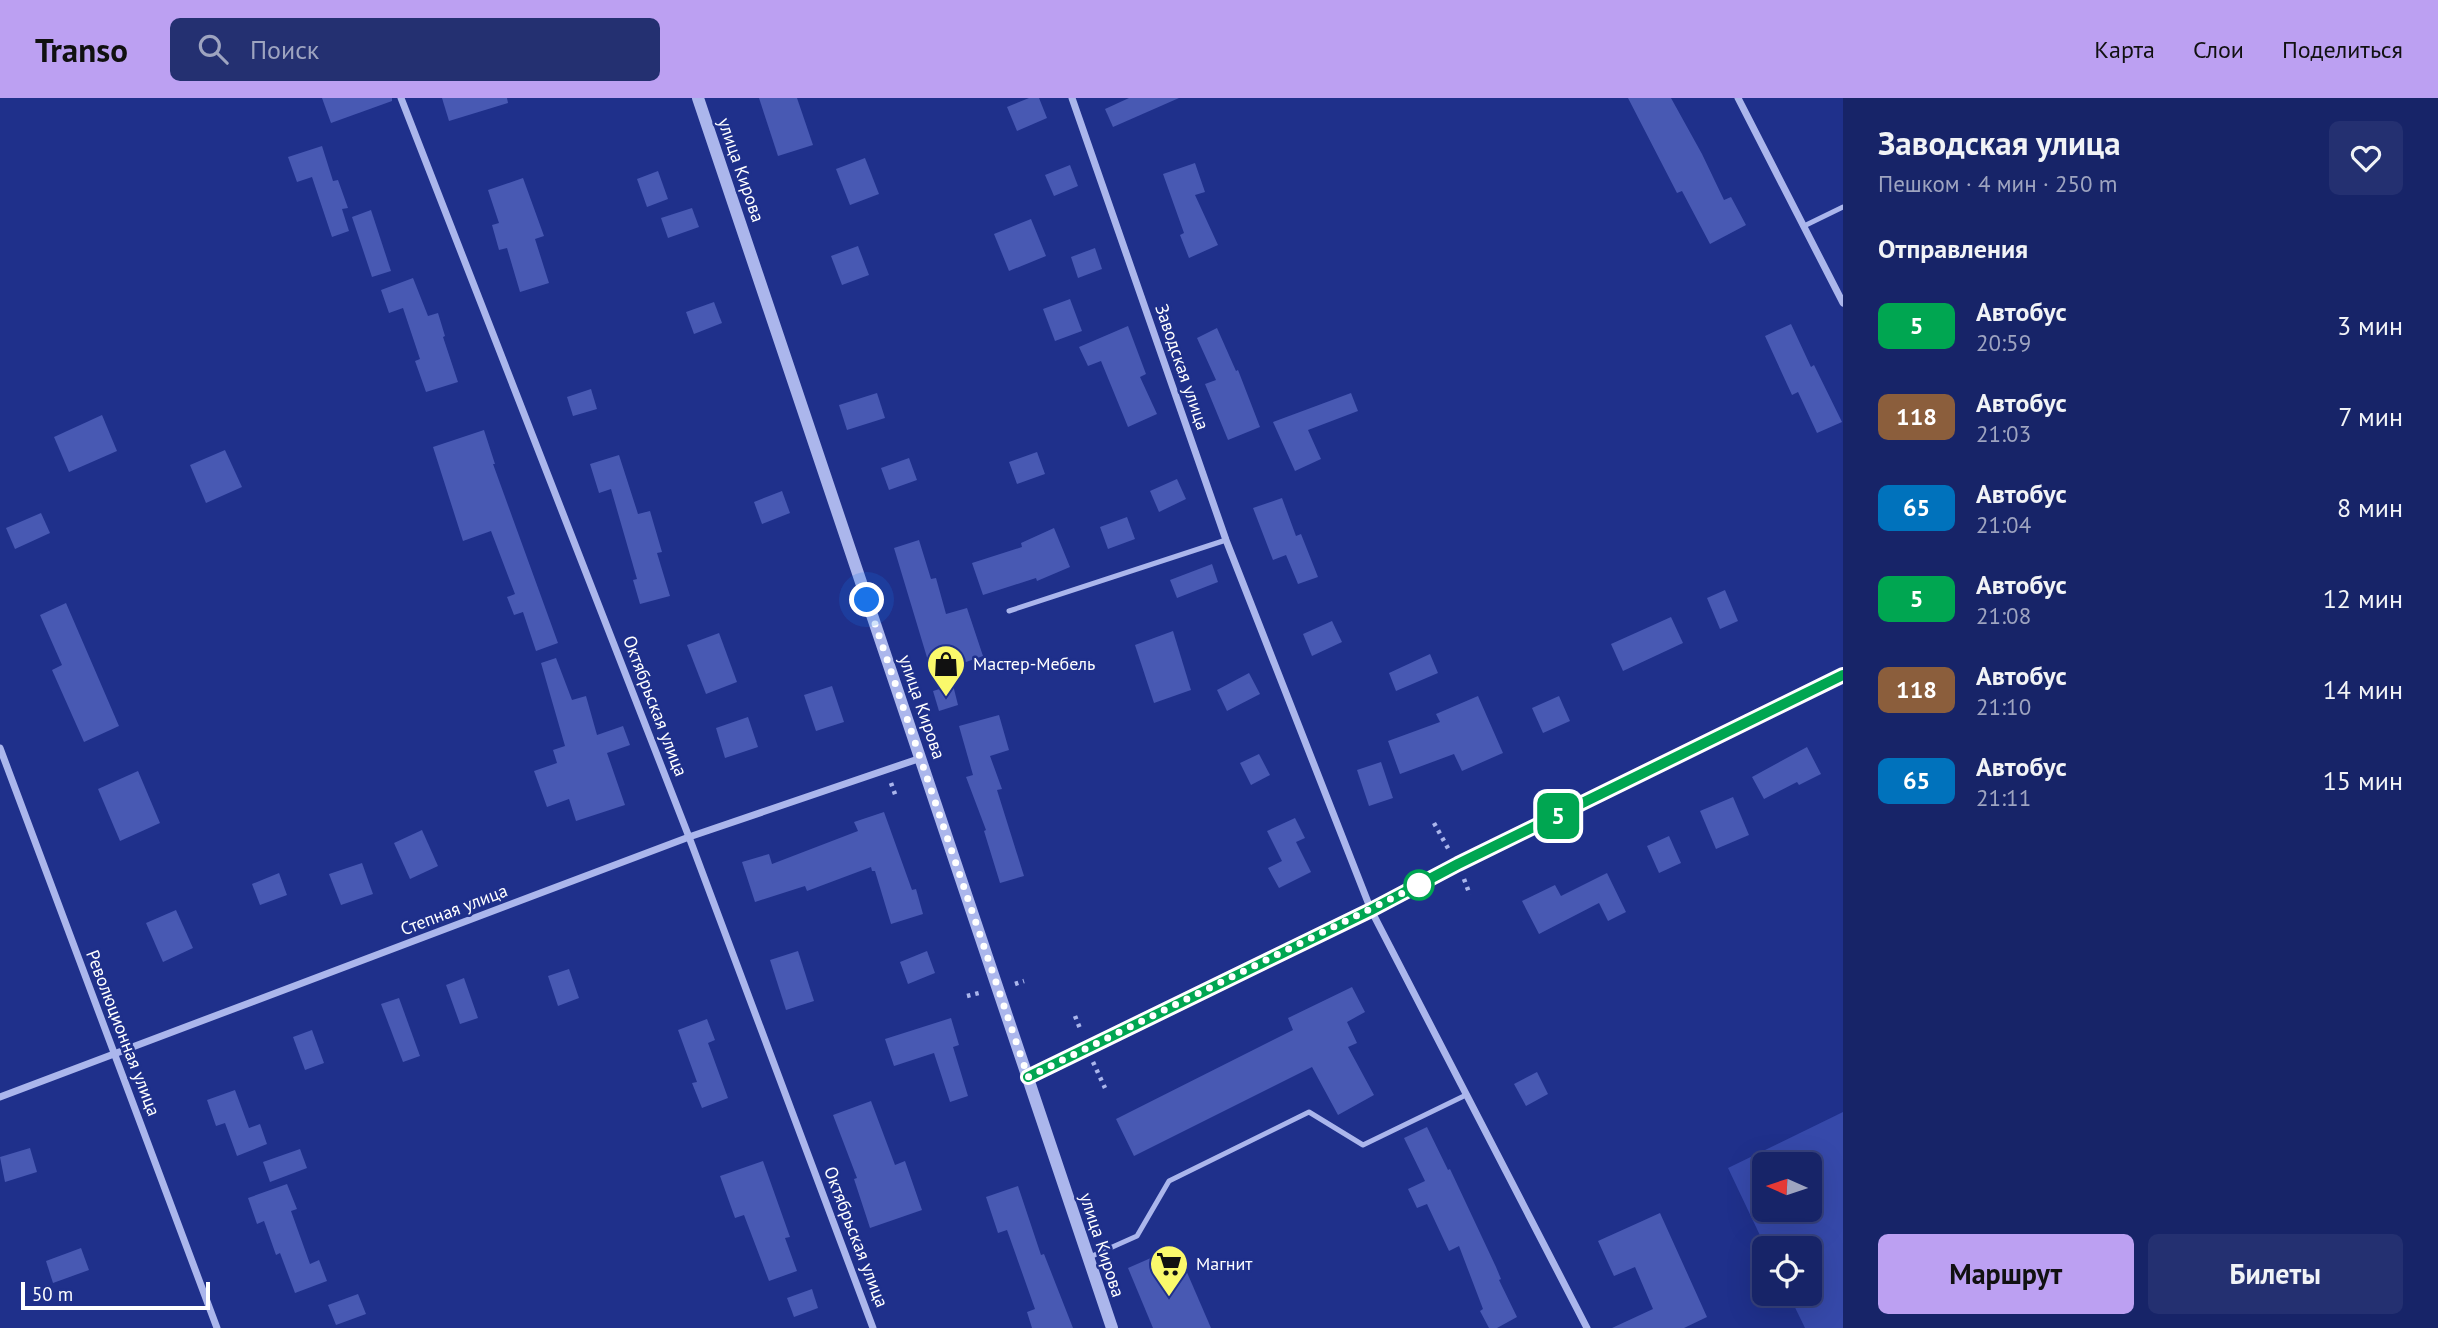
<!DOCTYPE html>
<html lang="ru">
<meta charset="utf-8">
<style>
:root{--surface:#172468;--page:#243071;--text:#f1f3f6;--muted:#9ea4c0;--line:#36417c;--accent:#bca0f2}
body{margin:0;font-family:"PT Sans",sans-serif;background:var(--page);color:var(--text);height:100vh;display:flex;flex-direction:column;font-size:26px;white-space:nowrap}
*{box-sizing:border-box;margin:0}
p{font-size:23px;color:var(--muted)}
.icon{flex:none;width:38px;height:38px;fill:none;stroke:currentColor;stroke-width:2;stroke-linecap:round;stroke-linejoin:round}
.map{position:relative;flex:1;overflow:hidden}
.details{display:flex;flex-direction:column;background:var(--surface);width:595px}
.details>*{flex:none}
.badge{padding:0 14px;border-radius:10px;font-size:24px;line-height:46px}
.needle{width:46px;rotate:273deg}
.tools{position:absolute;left:1752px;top:1054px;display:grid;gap:14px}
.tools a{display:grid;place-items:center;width:70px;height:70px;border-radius:10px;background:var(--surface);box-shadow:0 7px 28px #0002,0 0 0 2px var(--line);font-size:35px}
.scale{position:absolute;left:21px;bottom:18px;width:189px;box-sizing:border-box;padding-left:7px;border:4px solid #fff;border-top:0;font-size:19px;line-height:24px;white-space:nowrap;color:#fff;-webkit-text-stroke:5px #1f308b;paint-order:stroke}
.you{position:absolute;width:35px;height:35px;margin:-18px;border:5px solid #fff;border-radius:50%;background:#1a73e8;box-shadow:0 0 0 10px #1a73e833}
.map>.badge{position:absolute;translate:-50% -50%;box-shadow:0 0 0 4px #fff}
h2{padding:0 35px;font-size:26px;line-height:63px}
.round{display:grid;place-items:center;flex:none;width:74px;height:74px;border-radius:10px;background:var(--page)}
.head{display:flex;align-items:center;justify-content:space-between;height:119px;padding:0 35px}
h1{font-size:33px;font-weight:700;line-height:52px}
.primary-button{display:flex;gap:14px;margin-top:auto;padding:14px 35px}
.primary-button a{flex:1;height:80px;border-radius:10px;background:var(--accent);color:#111;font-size:28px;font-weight:700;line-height:80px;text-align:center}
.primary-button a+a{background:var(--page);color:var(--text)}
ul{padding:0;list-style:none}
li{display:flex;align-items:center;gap:21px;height:91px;padding:0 35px}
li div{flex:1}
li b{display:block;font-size:26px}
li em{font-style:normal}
li .badge{min-width:77px;font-weight:700;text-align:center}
header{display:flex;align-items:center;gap:42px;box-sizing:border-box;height:98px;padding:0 35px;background:var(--accent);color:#111}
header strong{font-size:33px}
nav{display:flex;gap:38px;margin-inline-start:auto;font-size:24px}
.search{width:490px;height:63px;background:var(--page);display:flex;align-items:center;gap:18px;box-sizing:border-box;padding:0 24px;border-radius:10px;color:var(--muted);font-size:26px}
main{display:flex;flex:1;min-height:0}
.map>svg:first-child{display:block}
.green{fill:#3649aa;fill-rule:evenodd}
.building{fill:#4859b3}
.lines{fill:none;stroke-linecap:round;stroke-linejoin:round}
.path{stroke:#abb6ec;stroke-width:4.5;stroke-dasharray:3.5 5;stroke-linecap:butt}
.service{stroke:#abb6ec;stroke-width:5}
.minor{stroke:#abb6ec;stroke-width:7}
.tertiary{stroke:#abb6ec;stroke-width:12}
.line-casing{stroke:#fff;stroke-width:16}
.line{stroke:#00a651;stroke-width:10}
.walk{stroke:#fff;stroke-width:7;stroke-dasharray:0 12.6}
.stop-dot{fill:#fff;stroke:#00a651;stroke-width:3.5}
.labels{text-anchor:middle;stroke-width:5;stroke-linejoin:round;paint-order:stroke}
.street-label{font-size:18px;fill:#fff;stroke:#1f308b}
.poi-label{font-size:18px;fill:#fff;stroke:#1f308b;text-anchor:start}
</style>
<header>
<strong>Transo</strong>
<div class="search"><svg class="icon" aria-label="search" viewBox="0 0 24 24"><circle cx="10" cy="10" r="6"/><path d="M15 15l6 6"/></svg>Поиск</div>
<nav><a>Карта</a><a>Слои</a><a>Поделиться</a></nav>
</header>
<main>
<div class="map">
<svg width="1843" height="1230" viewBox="0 0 1843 1230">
<rect width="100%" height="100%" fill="#1f308b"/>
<path class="green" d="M1843 1014V1230H1805L1788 1195H1810V1150H1766L1728 1070ZM1764 1066H1810V1111H1764Z"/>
<g class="building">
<polygon points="322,0 392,0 392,3 331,25"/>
<polygon points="442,0 507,0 508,5 449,23"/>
<polygon points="759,0 797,0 813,47 778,58"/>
<polygon points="1029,0 1039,0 1047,20 1017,33 1007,9"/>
<polygon points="1129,0 1179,0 1113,29 1105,11"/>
<polygon points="1628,0 1671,0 1702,56 1724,102 1731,99 1746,127 1710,146 1682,93 1677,95"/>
<polygon points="322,48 333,83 338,82 348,110 342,111 349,133 332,139 312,79 297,84 288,59"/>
<polygon points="865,60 879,96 850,107 836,71"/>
<polygon points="1195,65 1205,94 1195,97 1218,147 1189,160 1180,137 1184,135 1163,76"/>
<polygon points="1070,67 1078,88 1054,98 1045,77"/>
<polygon points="658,73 668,101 647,109 637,81"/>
<polygon points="523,80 544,138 535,141 549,185 520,194 507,150 499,152 492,127 499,125 488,92"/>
<polygon points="692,110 699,129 668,140 661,120"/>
<polygon points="371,112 391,173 372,179 352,119"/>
<polygon points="1031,121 1046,158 1009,173 994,136"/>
<polygon points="858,148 869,177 842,187 831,158"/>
<polygon points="1095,150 1102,171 1078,180 1071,159"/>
<polygon points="413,180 428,218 438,215 445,238 443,239 458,284 426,294 415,263 420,261 403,210 389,215 381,192"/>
<polygon points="1070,201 1082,233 1055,243 1043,211"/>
<polygon points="714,204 722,225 694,236 686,214"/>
<polygon points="1791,226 1811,269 1814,267 1842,324 1817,335 1798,294 1792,297 1765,238"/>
<polygon points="1128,228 1146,276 1140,279 1157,316 1128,329 1101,263 1088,268 1079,249"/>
<polygon points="1217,230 1236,273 1238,272 1260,329 1228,342 1205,286 1216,282 1197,240"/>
<polygon points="591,291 597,311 573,318 567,299"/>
<polygon points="877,295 885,320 847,332 839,307"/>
<polygon points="1351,295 1358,313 1308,332 1321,361 1295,373 1273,324"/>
<polygon points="102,317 117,353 69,374 54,339"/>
<polygon points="484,332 495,366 493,366 558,545 536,553 523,514 514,517 507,499 515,496 491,433 463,443 433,349"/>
<polygon points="225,352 242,389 206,405 190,367"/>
<polygon points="1037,354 1045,376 1017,386 1009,364"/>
<polygon points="619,357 638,416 650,413 662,454 657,455 670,498 640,506 633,482 637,481 611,391 599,395 590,366"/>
<polygon points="909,360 917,382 889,392 881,370"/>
<polygon points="1177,381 1186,401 1159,414 1150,393"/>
<polygon points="782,393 790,415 762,426 754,404"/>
<polygon points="1282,400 1296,438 1301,436 1318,479 1298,486 1286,457 1273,462 1253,410"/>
<polygon points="41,415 50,435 15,451 6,430"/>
<polygon points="1127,419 1135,441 1108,451 1100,429"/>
<polygon points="1054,430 1070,469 1037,483 1036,480 983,497 972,465 1022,449 1021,445"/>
<polygon points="919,442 931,481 936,480 946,516 967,510 983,558 932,576 894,450"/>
<polygon points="1212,466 1218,484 1177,500 1170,482"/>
<polygon points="1725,492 1738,523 1720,531 1707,500"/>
<polygon points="66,505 119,628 84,644 52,572 62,567 40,517"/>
<polygon points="1671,519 1683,545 1623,573 1611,546"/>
<polygon points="1332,523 1342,544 1312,558 1303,536"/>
<polygon points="1173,533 1191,592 1154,605 1135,547"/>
<polygon points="719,535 737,584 706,596 687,547"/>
<polygon points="1430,556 1438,575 1396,593 1389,575"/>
<polygon points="556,560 572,602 586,598 597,637 623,628 630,647 607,655 625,707 576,723 569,701 547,709 534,673 557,665 553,652 565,648 541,565"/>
<polygon points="1249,575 1260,596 1227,613 1217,592"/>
<polygon points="953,587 958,607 939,613 933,593"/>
<polygon points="832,588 844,624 816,633 804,597"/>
<polygon points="1478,598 1503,655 1462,673 1454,656 1400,676 1388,643 1440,624 1436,616"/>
<polygon points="1559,598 1570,623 1543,635 1532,610"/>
<polygon points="999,617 1009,652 990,658 1002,691 997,692 1024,778 1000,785 984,733 986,732 966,679 973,677 959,628"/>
<polygon points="748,619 758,649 725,660 716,630"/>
<polygon points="1807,649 1821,676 1799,687 1797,684 1764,701 1752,679"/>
<polygon points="1259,656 1270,677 1251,687 1240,665"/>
<polygon points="1381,664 1393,700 1369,708 1357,672"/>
<polygon points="138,673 160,725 120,743 98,691"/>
<polygon points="1733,699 1749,737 1716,751 1700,713"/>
<polygon points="884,714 912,792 916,791 923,816 891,826 875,773 872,773 871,769 807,793 805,788 755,804 742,764 769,756 772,766 858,733 854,724"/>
<polygon points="1295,720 1305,740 1296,744 1311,774 1279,790 1268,770 1282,763 1267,733"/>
<polygon points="422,732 438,768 410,781 394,745"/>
<polygon points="1669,738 1681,765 1659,775 1647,748"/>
<polygon points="362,765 373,796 341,807 329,776"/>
<polygon points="279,775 287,797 260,807 252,786"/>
<polygon points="1607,775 1626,814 1608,823 1599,805 1539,836 1522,803 1555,787 1561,798"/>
<polygon points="176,812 193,850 163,864 146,825"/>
<polygon points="798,853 814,903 786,912 770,862"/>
<polygon points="927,853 935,875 908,886 900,864"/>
<polygon points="569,871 579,900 558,908 548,878"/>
<polygon points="464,880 478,920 460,926 446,887"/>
<polygon points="1352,889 1365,914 1347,924 1357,945 1348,949 1374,997 1338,1017 1312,969 1134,1058 1116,1021 1293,932 1288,920"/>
<polygon points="399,900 420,958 403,964 381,906"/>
<polygon points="951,920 959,947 953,949 968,998 950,1004 934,955 894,968 885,941"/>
<polygon points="707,921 715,942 708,945 728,1000 702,1010 692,985 697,984 678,932"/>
<polygon points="312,932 324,965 305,972 293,939"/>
<polygon points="1537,974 1548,996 1526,1008 1514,986"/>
<polygon points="235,992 249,1030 260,1026 267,1046 237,1058 225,1025 216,1028 207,1002"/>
<polygon points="871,1003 895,1067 905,1063 922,1112 870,1130 854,1081 857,1080 833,1017"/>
<polygon points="1427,1029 1448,1072 1450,1071 1496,1169 1501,1181 1499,1182 1517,1219 1497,1230 1489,1230 1480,1213 1483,1211 1459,1148 1449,1153 1427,1106 1417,1110 1408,1091 1425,1083 1404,1040"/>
<polygon points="30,1050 37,1074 5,1084 0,1059"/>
<polygon points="300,1051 307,1070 270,1084 263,1064"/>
<polygon points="763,1063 790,1139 785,1140 797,1173 769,1183 744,1117 735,1120 720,1078"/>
<polygon points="287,1086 297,1111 291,1113 310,1166 319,1162 327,1183 295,1195 280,1155 276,1157 264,1123 257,1126 248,1100"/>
<polygon points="1018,1088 1041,1157 1044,1156 1073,1230 1032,1230 1027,1214 1035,1211 1007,1132 998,1135 986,1099"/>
<polygon points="1660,1115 1707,1219 1684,1230 1612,1230 1653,1211 1635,1169 1614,1178 1598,1143"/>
<polygon points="1176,1149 1211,1230 1153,1230 1128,1170"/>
<polygon points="81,1150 89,1172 53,1185 46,1163"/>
<polygon points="812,1191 818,1210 794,1219 787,1200"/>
<polygon points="358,1196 366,1216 336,1227 328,1207"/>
</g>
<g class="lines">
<g class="path">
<polyline points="891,685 896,699"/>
<polyline points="1434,725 1449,752"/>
<polyline points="1464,781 1470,797"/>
<polyline points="1015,886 1024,883"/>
<polyline points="967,898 983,894"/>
<polyline points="1075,918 1081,933"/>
<polyline points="1093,964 1105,990"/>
</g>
<g class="service">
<polyline points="1804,128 1843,109"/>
<polyline points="1009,513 1226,442"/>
<polyline points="1090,1159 1137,1138 1169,1083 1309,1014 1363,1047 1466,997"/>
</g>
<g class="minor">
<polyline points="401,0 689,739 873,1230"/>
<polyline points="1072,0 1226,442 1371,812 1587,1230"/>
<polyline points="1738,0 1843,205"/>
<polyline points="0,650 217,1230"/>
<polyline points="0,999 689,739 921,660"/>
</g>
<g class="tertiary">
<polyline points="698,0 1112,1230"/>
<polyline points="1028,979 1371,812 1458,767 1843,577"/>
</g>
</g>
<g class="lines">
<defs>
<polyline id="line" points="1028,979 1371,812 1458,766 1843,577"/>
</defs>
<use href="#line" class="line-casing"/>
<use href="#line" class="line"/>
<polyline class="walk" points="867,502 1028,979 1419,787"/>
</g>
<defs>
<symbol id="shop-pin" viewBox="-11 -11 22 30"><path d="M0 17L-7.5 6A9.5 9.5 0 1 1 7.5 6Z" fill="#faf96b" stroke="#1f308b"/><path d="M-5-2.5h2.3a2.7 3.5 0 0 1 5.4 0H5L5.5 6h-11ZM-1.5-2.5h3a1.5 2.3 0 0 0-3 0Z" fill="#111"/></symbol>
<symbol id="supermarket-pin" viewBox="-11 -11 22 30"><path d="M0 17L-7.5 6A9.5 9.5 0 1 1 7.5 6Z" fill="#faf96b" stroke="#1f308b"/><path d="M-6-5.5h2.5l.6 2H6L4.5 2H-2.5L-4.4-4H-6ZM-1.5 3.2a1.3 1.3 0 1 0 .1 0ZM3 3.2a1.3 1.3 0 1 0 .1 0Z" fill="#111"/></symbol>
</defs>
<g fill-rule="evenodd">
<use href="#shop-pin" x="924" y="544" width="44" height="60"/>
<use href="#supermarket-pin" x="1147" y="1144" width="44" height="60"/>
</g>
<circle class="stop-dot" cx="1419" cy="787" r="14"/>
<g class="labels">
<g class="street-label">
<text transform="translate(741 72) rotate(71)" y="6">улица Кирова</text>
<text transform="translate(1182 269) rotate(71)" y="6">Заводская улица</text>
<text transform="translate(655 608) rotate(69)" y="6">Октябрьская улица</text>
<text transform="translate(922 609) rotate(71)" y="6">улица Кирова</text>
<text transform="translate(454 812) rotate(-21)" y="6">Степная улица</text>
<text transform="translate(123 935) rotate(69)" y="6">Революционная улица</text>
<text transform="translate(856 1139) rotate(69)" y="6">Октябрьская улица</text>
<text transform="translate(1102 1147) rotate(72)" y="6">улица Кирова</text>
</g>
<g class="poi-label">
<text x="973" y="572">Мастер-Мебель</text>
<text x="1196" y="1172">Магнит</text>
</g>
</g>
</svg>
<div class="tools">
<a><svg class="needle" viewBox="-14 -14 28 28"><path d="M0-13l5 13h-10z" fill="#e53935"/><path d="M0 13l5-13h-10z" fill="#9ea4c0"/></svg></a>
<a><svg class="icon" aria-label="locate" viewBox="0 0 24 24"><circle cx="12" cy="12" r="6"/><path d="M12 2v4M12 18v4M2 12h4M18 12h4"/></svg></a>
</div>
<div class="scale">50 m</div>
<div class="you" style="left:867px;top:502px"></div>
<b class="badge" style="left:1558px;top:718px;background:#00a651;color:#fff">5</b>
</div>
<section class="details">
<div class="head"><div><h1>Заводская улица</h1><p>Пешком · 4 мин · 250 m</p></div><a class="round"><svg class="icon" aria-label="heart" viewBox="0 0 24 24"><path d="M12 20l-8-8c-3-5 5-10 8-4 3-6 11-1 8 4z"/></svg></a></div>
<h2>Отправления</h2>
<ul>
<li><span class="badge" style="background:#00a651;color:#fff">5</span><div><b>Автобус</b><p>20:59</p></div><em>3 мин</em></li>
<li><span class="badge" style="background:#8b5e3c;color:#fff">118</span><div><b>Автобус</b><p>21:03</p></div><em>7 мин</em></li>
<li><span class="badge" style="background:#0072bc;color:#fff">65</span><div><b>Автобус</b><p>21:04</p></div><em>8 мин</em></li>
<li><span class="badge" style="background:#00a651;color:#fff">5</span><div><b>Автобус</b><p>21:08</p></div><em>12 мин</em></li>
<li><span class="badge" style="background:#8b5e3c;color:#fff">118</span><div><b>Автобус</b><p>21:10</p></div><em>14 мин</em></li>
<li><span class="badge" style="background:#0072bc;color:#fff">65</span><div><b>Автобус</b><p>21:11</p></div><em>15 мин</em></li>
</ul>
<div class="primary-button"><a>Маршрут</a><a>Билеты</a></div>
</section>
</main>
